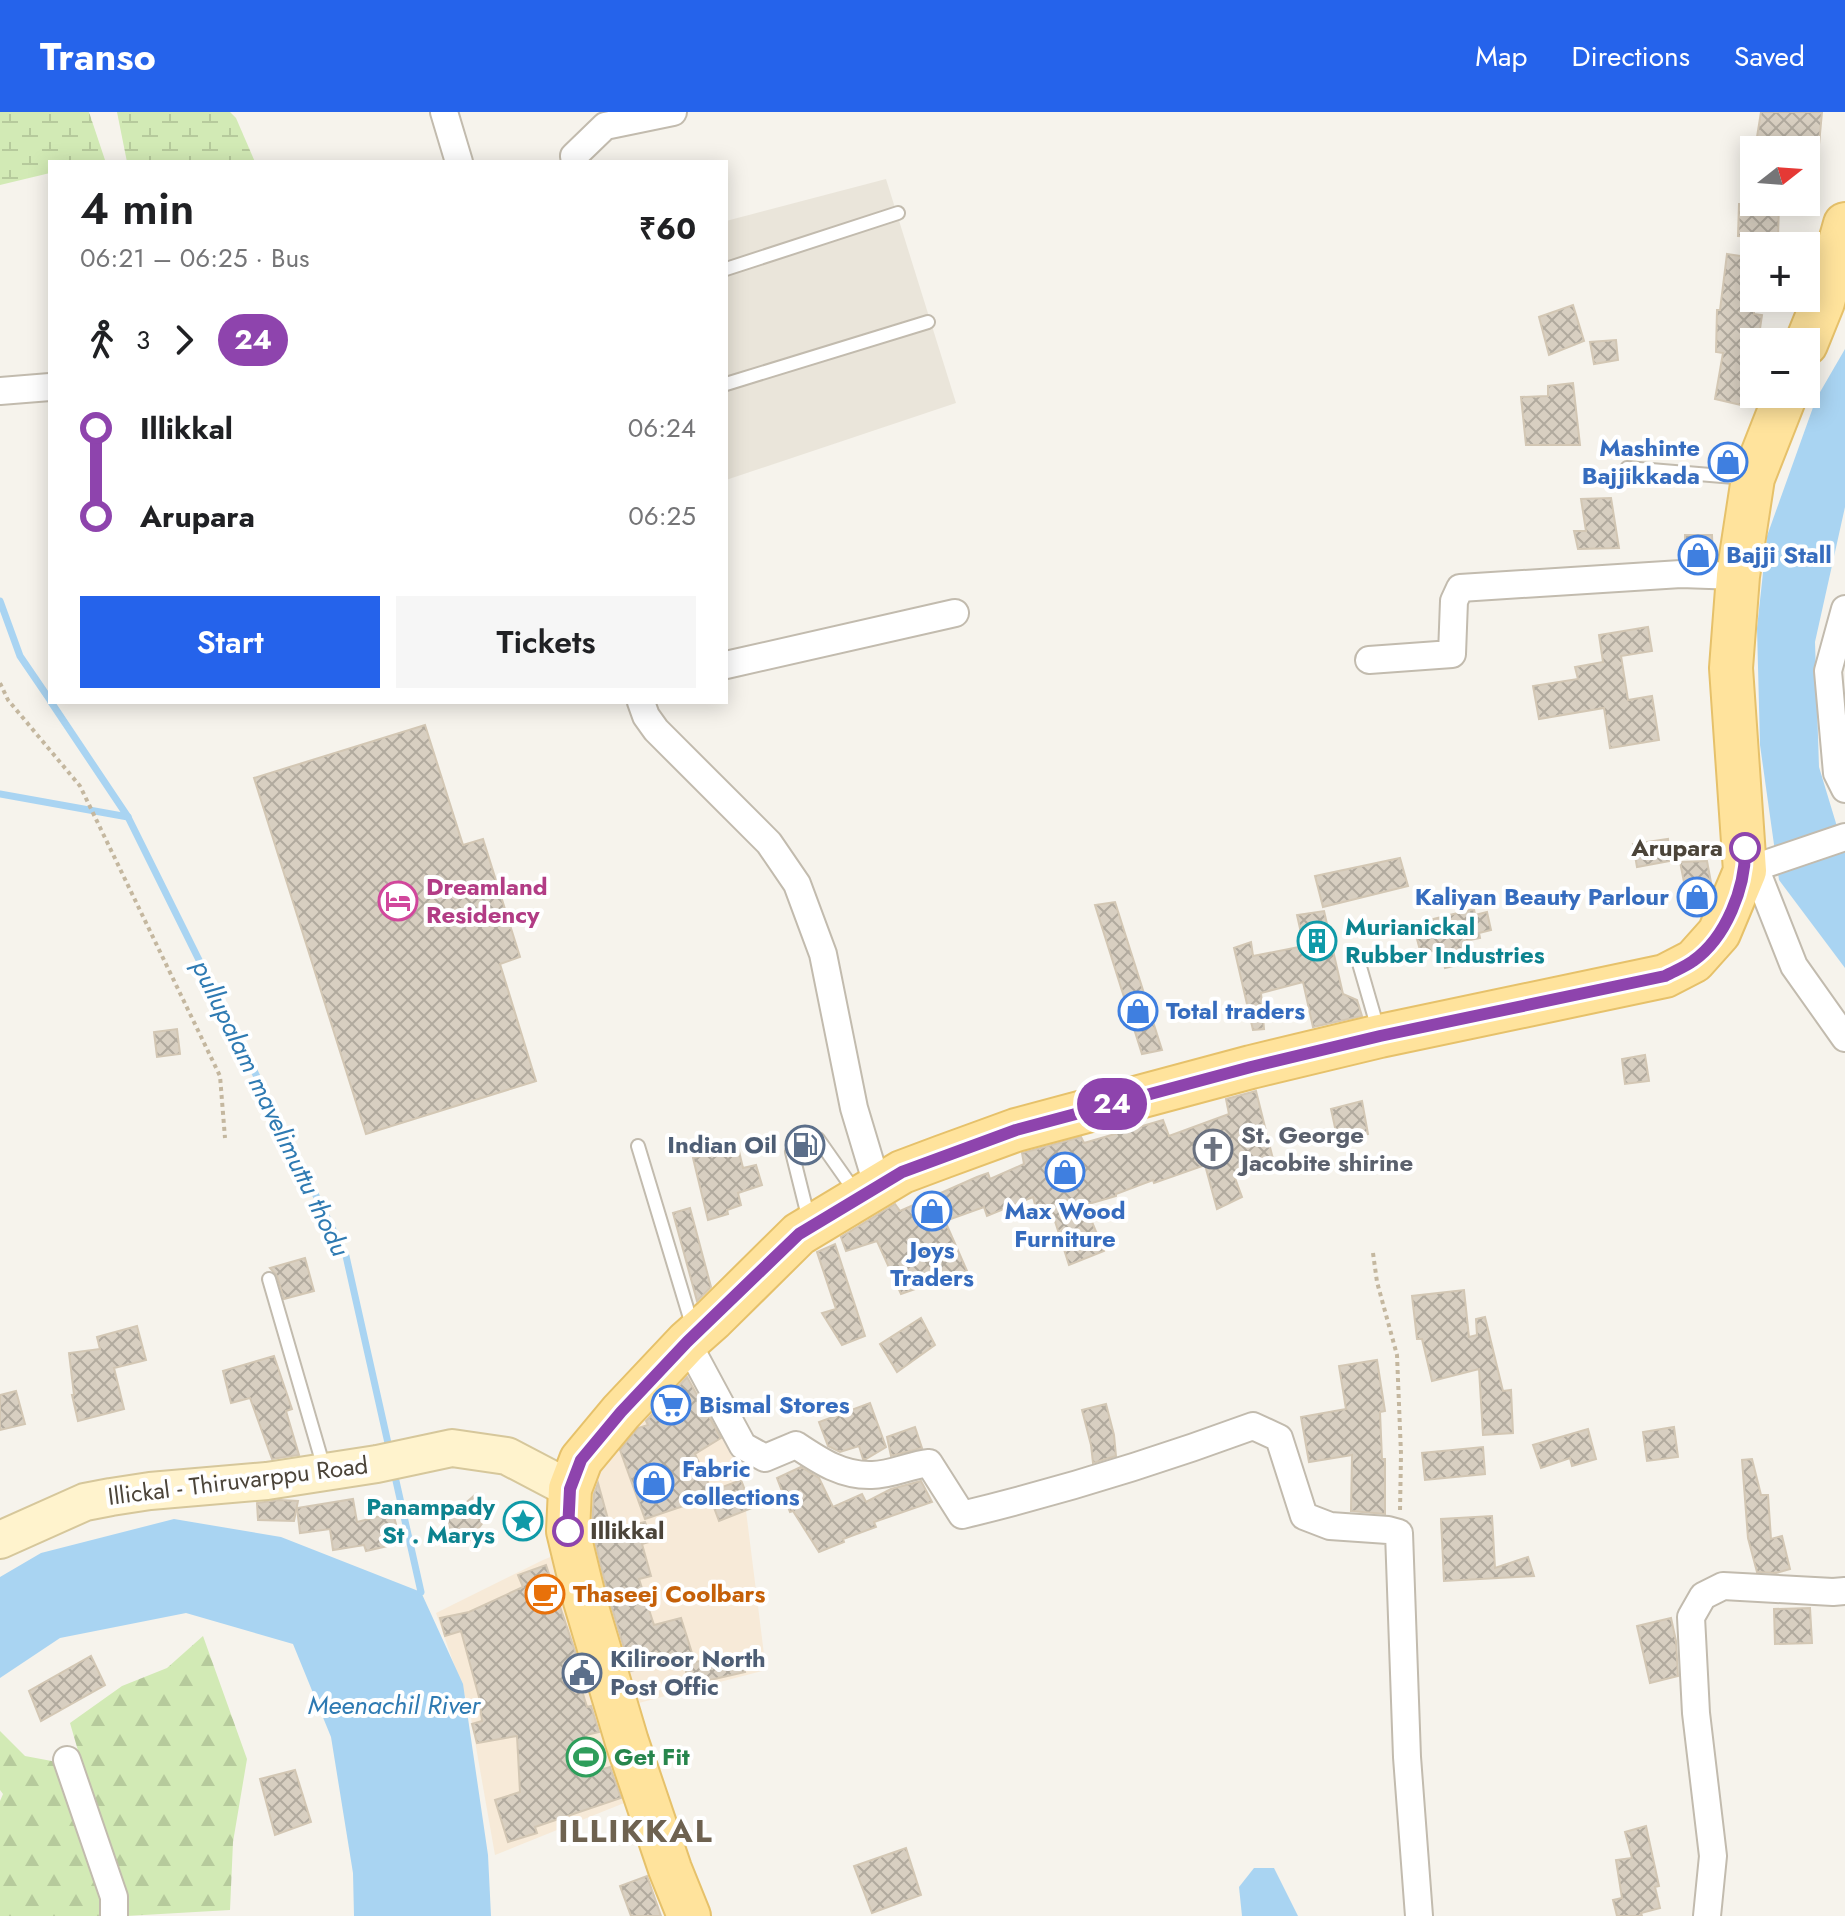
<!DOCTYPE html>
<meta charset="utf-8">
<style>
:root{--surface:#fff;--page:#f6f6f6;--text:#202124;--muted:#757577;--accent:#2563eb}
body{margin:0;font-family:Jost,sans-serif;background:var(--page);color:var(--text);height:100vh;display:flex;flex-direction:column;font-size:30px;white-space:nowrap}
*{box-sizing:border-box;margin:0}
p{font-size:26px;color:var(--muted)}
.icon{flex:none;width:44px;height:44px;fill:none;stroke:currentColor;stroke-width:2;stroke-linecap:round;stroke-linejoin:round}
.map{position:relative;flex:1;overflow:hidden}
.sheet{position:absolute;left:48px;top:48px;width:680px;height:544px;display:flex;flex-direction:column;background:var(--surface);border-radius:0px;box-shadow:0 4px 20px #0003}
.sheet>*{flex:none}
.badge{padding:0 16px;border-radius:26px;font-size:28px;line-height:52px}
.needle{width:52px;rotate:73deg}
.controls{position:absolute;left:1740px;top:24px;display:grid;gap:16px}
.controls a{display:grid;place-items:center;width:80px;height:80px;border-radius:0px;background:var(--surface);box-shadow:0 4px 20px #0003;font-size:40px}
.map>.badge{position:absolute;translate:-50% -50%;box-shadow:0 0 0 4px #fff}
.legs{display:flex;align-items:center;gap:12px;height:88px;padding:0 32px;font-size:26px}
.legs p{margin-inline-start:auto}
.overview{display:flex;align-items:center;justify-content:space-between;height:136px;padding:0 32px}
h1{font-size:44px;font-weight:600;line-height:60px}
.primary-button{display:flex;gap:16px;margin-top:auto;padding:16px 32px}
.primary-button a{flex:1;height:92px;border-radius:0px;background:var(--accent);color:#fff;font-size:32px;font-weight:600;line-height:92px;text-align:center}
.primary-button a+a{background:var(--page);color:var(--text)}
ul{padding:0 32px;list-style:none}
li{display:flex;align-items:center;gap:28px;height:88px;font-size:30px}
li i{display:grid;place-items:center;width:12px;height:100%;margin:0 10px;background:currentColor}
li i::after{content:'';width:20px;height:20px;margin:-10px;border:6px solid;border-radius:50%;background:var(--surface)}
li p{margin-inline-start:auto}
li:first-child i{background:linear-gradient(#0000 50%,currentColor 0)}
li:last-child i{background:linear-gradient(currentColor 50%,#0000 0)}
header{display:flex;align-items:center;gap:48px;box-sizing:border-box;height:112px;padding:0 40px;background:var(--accent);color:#fff}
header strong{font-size:38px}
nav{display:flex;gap:44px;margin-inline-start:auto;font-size:28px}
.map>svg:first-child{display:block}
.residential{fill:#eae5da}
.commercial{fill:#f7ead8}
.forest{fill:url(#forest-firs)}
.wetland{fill:url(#wetland-marsh)}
.water{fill:#a9d4f2}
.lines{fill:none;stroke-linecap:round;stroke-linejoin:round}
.stream{stroke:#a9d4f2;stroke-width:7}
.building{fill:url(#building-cross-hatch);stroke:#d3c7b4;stroke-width:2}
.lane-casing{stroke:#c2bbae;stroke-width:16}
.street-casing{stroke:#c2bbae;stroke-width:30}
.secondary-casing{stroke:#d6c79b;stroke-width:40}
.primary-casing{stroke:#e6c16a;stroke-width:46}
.path{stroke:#c4b79f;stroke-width:4;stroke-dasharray:4 4;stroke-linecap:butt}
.lane{stroke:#fff;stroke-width:12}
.street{stroke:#fff;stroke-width:26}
.secondary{stroke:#fff3cd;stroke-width:36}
.primary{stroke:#ffe39c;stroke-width:42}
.line-1-casing{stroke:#fff;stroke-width:18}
.line-1{stroke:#8e44ad;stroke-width:12}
.stop-1-dot{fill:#fff;stroke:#8e44ad;stroke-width:4}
.labels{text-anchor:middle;stroke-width:8;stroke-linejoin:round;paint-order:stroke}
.shop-label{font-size:24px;font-weight:bold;fill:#366cbe;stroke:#fff;text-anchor:start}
.stop-label{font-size:24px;font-weight:bold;fill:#4b4439;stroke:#fff;text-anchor:end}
.hotel-label{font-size:24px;font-weight:bold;fill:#b23c85;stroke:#fff;text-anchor:start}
.culture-label{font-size:24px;font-weight:bold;fill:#0d838f;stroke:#fff;text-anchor:start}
.worship-label{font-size:24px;font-weight:bold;fill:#5b616d;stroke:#fff;text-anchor:start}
.service-label{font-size:24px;font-weight:bold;fill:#4e5e75;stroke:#fff;text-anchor:end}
.street-label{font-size:24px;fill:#4b4439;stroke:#fff}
.food-label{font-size:24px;font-weight:bold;fill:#c56008;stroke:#fff;text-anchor:start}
.leisure-label{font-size:24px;font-weight:bold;fill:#27864d;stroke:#fff;text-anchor:start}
.water-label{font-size:26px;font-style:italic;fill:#2e7ab2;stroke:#fff}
.district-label{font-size:32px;font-weight:bold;letter-spacing:2px;fill:#6e6250;stroke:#fff}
</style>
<header>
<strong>Transo</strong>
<nav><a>Map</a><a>Directions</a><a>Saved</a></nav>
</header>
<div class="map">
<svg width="1845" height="1804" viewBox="0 0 1845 1804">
<defs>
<pattern id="forest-firs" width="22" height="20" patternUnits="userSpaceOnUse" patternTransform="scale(2)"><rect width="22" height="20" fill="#d2eab5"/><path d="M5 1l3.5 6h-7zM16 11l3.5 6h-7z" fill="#b6ca9c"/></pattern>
<pattern id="wetland-marsh" width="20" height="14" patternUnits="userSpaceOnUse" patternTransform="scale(2)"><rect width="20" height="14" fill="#d2eab5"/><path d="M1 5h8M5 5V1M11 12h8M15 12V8" fill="none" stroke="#b6ca9c"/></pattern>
<pattern id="building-cross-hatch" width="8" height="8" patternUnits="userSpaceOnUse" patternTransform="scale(2)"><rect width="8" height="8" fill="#d8cfc1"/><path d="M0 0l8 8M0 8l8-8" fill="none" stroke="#b1aa9e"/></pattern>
</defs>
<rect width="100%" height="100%" fill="#f6f3ec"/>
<polygon class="residential" points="886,67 956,291 726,368 726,109"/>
<polygon class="commercial" points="682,1250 740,1351 766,1558 631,1593 654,1679 495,1743 469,1595 436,1501 543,1448 575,1435 573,1381"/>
<g class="forest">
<polygon points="203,1524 247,1647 233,1730 230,1798 126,1804 70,1611 122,1574 167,1556"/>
<polygon points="0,1619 25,1644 57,1650 102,1781 103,1804 0,1804 0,1689 3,1682 0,1678"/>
</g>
<g class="wetland">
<polygon points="0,0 89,0 105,48 50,50 50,61 0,73"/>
<polygon points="117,0 230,0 236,6 255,50 127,50"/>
</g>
<g class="water">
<polygon points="1845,237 1845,395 1815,530 1819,655 1845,741 1845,856 1779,768 1760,633 1757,516 1767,424 1816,287"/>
<polygon points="174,1407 281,1425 421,1480 463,1572 488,1743 491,1804 354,1804 353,1761 331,1625 293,1532 186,1501 60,1526 0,1566 0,1465 41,1441"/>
<polygon points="1254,1756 1274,1756 1298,1804 1242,1804 1239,1775"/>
</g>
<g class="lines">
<g class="stream">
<polyline points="0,489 20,544 50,588"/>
<polyline points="51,590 128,705 346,1144 390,1340"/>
<polyline points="0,682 128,705"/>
<polyline points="394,1360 421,1480"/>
</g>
</g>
<g class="building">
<polygon points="1761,0 1822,0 1819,33 1757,25"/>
<polygon points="1739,92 1779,93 1778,125 1738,124"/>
<polygon points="1727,142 1754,146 1754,202 1762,203 1758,230 1754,230 1754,244 1749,243 1741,293 1715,287 1723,241 1716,240 1717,198 1720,198"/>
<polygon points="1573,193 1584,229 1549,243 1539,205"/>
<polygon points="1616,228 1618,248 1594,252 1590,230"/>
<polygon points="1573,271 1580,333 1526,333 1521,285 1548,284 1548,274"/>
<polygon points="1611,386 1619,436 1578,437 1574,419 1586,419 1581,387"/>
<polygon points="1685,423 1712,423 1713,447 1685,446"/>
<polygon points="1648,515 1652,539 1621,544 1628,588 1652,584 1659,628 1610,636 1604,596 1539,607 1533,574 1578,567 1575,555 1603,550 1599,523"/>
<polygon points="425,613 463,733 483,727 520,845 500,852 536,969 366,1022 254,666"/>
<polygon points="1668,727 1670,749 1637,755 1633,732"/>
<polygon points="1400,746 1408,774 1323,795 1315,764"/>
<polygon points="1707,749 1712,776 1704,795 1683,789 1686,780 1680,750"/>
<polygon points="1115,790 1162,938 1142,942 1095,793"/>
<polygon points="1474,797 1475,803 1487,800 1491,818 1479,821 1480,826 1465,829 1470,850 1445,856 1440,837 1421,842 1413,812"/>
<polygon points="1324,799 1343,882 1357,888 1362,904 1313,915 1303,870 1261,881 1264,917 1253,918 1234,836 1251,830 1253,844 1304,834 1297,803"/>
<polygon points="177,917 180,942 157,945 154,920"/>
<polygon points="1645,943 1649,969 1625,972 1622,947"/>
<polygon points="1256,979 1275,1055 1235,1066 1242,1085 1217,1097 1205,1053 1154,1071 1153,1068 1116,1082 1116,1084 1085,1093 1104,1139 1069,1153 1053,1103 1039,1107 1033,1085 987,1104 984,1095 945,1109 967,1159 901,1182 877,1129 846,1139 841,1125 895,1092 900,1099 977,1065 988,1061 990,1067 1024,1052 1022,1041 1081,1025 1084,1031 1163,1008 1169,1024 1229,1002 1226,987"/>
<polygon points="1362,989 1368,1022 1338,1029 1331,997"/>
<polygon points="738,1035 743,1056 756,1053 762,1073 738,1081 741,1093 727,1098 728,1102 708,1108 693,1046"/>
<polygon points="690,1096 711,1175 697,1189 673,1101"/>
<polygon points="835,1132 865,1224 842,1233 822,1201 836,1197 817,1140"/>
<polygon points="305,1146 314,1179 284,1187 277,1164 270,1156"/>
<polygon points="1464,1178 1469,1225 1477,1223 1476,1207 1485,1205 1503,1279 1511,1278 1513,1321 1483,1323 1479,1257 1432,1269 1422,1227 1417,1227 1412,1184"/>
<polygon points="921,1206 935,1233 897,1260 880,1232"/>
<polygon points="137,1214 146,1248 114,1256 124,1297 78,1309 72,1283 74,1283 69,1241 100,1237 97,1225"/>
<polygon points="274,1244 292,1297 286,1299 299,1343 272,1347 250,1286 231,1291 223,1259"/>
<polygon points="1377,1248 1385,1299 1380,1300 1382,1347 1385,1347 1385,1402 1351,1399 1352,1343 1309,1350 1301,1305 1346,1297 1339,1254"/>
<polygon points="687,1265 721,1326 695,1342 712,1379 741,1368 752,1396 719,1409 710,1385 645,1407 620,1338 638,1316 648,1313 646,1309 658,1296 675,1286 672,1281"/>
<polygon points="16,1279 25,1312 0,1318 0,1283"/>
<polygon points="870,1291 886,1335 866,1347 863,1347 859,1334 840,1340 828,1334 819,1310"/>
<polygon points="1106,1292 1114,1323 1116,1344 1093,1351 1091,1333 1082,1298"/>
<polygon points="915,1315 922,1336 891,1344 887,1325"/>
<polygon points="1674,1315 1678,1345 1647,1349 1643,1320"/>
<polygon points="1588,1317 1596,1347 1572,1354 1570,1346 1541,1356 1533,1333"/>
<polygon points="1483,1335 1485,1362 1425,1368 1422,1341"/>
<polygon points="1752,1347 1761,1383 1768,1383 1771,1427 1782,1424 1790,1457 1776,1461 1757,1460 1748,1426 1742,1348"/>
<polygon points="801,1355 819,1366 833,1395 862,1382 866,1390 891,1377 921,1369 932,1390 874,1410 876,1415 843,1427 844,1430 819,1440 793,1399 790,1400 777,1366"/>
<polygon points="598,1371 611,1418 645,1410 652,1429 642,1432 651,1464 639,1467 654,1513 681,1506 692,1541 631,1559 608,1483 592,1417 594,1382"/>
<polygon points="476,1382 490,1401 466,1433 444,1410"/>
<polygon points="353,1387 357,1410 393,1401 401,1431 366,1439 364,1433 333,1438 330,1417 300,1421 297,1396"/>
<polygon points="279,1388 298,1389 294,1409 258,1408 257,1391"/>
<polygon points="1492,1404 1495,1456 1528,1445 1534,1464 1444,1469 1441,1407"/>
<polygon points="546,1453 579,1551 574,1552 587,1595 591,1594 599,1620 586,1623 597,1659 610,1655 621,1686 535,1715 537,1721 508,1730 495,1688 520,1680 517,1624 477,1631 472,1612 482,1609 479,1585 461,1519 445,1524 440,1506 469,1500 523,1475 518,1463"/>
<polygon points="1810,1496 1812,1531 1775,1532 1774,1497"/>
<polygon points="1671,1506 1676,1529 1678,1564 1650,1571 1637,1514"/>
<polygon points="740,1541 745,1560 688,1573 685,1552"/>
<polygon points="91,1544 105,1573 41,1609 29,1579"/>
<polygon points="295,1658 311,1710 275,1723 260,1667"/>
<polygon points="1646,1714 1659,1774 1655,1775 1660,1796 1641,1801 1642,1804 1617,1804 1613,1788 1622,1786 1616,1748 1632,1746 1625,1720"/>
<polygon points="906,1736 921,1783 872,1801 854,1754"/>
<polygon points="647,1764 661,1804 631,1804 620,1774"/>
</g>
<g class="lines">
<defs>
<g id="lane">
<polyline points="726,157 898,101"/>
<polyline points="726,272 928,210"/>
<polyline points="1627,356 1746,366"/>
<polyline points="1356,841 1378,917"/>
<polyline points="638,1034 693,1216"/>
<polyline points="809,1108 792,1040 818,1027 856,1081"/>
<polyline points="269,1167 324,1356"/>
</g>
<g id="street">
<polyline points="444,0 459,50"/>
<polyline points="575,50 574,44 605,14 673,0"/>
<polyline points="0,279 50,275"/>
<polyline points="1845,497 1828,559 1837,661 1845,677"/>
<polyline points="1369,548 1452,542 1454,489 1460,476 1681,462 1738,464"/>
<polyline points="726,553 955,501"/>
<polyline points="641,590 646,604 656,618 769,731 797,772 823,842 854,996 878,1076"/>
<polyline points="1745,759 1760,768 1794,854 1845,926"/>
<polyline points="1745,759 1845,725"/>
<path d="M687 1230 743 1334 765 1346 796 1333C820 1349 842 1364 872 1363 891 1363 910 1353 929 1351L962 1403C1061 1379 1158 1349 1253 1314L1279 1326 1304 1404 1330 1414 1388 1418 1399 1421 1407 1645 1419 1804"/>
<polyline points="67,1648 114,1785 114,1804"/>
<polyline points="1707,1804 1713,1744 1696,1601 1691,1505 1703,1484 1723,1474 1833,1480 1845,1479"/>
</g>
<polyline id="secondary" points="0,1428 85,1390 111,1385 150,1379 267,1369 377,1352 452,1336 507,1344 570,1377"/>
<g id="primary">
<polyline points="1806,232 1823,190 1845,112"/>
<polyline points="689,1804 670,1757 627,1630 585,1489 568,1419 570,1377 581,1348 621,1300 687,1230 713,1207 799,1122 902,1060 942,1045 1016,1018 1251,955 1380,924 1665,864 1694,849 1719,821 1745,759 1731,556 1738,464 1753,366 1786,282"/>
</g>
</defs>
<use href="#lane" class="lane-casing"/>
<use href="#street" class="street-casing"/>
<use href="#secondary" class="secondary-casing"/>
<use href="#primary" class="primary-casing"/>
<g class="path">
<polyline points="0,571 8,588 80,674 220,964 225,1026"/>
<polyline points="1373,1141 1377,1170 1397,1243 1401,1342 1400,1399"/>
</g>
<use href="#lane" class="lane"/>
<use href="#street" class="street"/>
<use href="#secondary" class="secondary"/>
<use href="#primary" class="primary"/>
</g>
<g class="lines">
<defs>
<path id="line-1" d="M568 1419 570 1377 581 1348 621 1300 687 1230 799 1122 902 1060 1016 1018 1251 955 1380 924 1665 864C1674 859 1685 855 1693 849 1726 826 1746 775 1745 736"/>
</defs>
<use href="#line-1" class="line-1-casing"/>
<use href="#line-1" class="line-1"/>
</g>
<defs>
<symbol id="shop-ring" viewBox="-11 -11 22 22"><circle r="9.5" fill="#fff" stroke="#3f7fe0" stroke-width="1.5"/><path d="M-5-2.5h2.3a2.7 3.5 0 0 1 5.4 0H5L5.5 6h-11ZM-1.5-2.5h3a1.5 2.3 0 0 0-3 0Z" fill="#3f7fe0"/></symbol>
<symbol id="hotel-ring" viewBox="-11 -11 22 22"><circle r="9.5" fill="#fff" stroke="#d1479c" stroke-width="1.5"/><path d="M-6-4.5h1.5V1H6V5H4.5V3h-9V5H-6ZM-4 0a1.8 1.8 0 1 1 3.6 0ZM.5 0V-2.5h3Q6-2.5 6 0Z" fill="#d1479c"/></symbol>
<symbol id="building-ring" viewBox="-11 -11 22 22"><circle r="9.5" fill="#fff" stroke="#0f9aa8" stroke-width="1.5"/><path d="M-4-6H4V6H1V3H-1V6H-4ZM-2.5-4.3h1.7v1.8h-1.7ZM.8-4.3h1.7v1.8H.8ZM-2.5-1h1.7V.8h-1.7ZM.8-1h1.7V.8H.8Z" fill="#0f9aa8"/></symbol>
<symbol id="fuel-ring" viewBox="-11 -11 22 22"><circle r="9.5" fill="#fff" stroke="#5c6f8a" stroke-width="1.5"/><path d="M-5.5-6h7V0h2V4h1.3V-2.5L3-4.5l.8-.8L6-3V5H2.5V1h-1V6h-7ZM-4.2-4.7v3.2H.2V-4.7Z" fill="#5c6f8a"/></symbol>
<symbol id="church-ring" viewBox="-11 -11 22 22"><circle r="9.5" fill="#fff" stroke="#6b7280" stroke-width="1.5"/><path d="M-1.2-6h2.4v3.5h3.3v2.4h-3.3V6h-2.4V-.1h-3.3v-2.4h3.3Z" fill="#6b7280"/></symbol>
<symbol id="supermarket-ring" viewBox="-11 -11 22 22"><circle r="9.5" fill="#fff" stroke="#3f7fe0" stroke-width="1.5"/><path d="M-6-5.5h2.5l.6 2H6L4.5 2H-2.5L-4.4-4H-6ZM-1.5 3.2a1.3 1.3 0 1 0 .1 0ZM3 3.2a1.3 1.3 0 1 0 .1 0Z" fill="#3f7fe0"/></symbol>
<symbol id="sight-ring" viewBox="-11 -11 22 22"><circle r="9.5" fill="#fff" stroke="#0f9aa8" stroke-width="1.5"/><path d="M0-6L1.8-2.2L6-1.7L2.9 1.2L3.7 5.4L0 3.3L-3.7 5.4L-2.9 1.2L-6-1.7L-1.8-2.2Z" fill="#0f9aa8"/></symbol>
<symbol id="cafe-ring" viewBox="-11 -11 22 22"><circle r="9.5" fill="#fff" stroke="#e8710a" stroke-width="1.5"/><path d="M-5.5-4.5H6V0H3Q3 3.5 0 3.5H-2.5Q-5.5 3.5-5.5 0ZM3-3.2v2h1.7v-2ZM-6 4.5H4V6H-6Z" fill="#e8710a"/></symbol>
<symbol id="civic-ring" viewBox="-11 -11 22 22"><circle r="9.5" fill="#fff" stroke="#5c6f8a" stroke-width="1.5"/><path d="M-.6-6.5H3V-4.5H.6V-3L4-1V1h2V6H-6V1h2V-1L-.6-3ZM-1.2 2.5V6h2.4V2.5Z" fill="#5c6f8a"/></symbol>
<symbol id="stadium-ring" viewBox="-11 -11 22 22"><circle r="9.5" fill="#fff" stroke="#2e9e5b" stroke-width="1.5"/><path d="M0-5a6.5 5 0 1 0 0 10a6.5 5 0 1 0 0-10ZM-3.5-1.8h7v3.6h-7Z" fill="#2e9e5b"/></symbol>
</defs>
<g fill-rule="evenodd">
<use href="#shop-ring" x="1706" y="328" width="44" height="44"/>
<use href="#shop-ring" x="1676" y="421" width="44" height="44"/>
<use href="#shop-ring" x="1675" y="763" width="44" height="44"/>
<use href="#hotel-ring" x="376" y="767" width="44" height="44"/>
<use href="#building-ring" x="1295" y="807" width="44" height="44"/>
<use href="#shop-ring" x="1116" y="877" width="44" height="44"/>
<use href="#fuel-ring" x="783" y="1011" width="44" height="44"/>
<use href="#church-ring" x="1191" y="1015" width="44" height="44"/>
<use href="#shop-ring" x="1043" y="1038" width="44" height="44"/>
<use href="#shop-ring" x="910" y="1077" width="44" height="44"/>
<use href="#supermarket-ring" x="649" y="1271" width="44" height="44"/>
<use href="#shop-ring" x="632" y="1349" width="44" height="44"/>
<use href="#sight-ring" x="501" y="1387" width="44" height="44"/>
<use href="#cafe-ring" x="523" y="1460" width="44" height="44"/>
<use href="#civic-ring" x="560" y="1539" width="44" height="44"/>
<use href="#stadium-ring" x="564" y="1623" width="44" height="44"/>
</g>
<g class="stop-1-dot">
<circle cx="1745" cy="736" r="14"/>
<circle cx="568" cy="1419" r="14"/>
</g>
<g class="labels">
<g class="shop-label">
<text x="1700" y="344" text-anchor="end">Mashinte<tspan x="1700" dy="28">Bajjikkada</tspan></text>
<text x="1726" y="451">Bajji Stall</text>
<text x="1669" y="793" text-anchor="end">Kaliyan Beauty Parlour</text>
<text x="1166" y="907">Total traders</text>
<text x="1065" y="1107" text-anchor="middle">Max Wood<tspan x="1065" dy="28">Furniture</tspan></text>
<text x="932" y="1146" text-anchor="middle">Joys<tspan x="932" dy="28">Traders</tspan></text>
<text x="699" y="1301">Bismal Stores</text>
<text x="682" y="1365">Fabric<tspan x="682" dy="28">collections</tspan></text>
</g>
<g class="stop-label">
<text x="1723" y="744">Arupara</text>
<text x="590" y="1427" text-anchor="start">Illikkal</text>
</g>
<g class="hotel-label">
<text x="426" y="783">Dreamland<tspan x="426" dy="28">Residency</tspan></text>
</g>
<g class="culture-label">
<text x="1345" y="823">Murianickal<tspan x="1345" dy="28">Rubber Industries</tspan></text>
<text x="495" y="1403" text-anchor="end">Panampady<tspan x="495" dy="28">St . Marys</tspan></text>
</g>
<g class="worship-label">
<text x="1241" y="1031">St. George<tspan x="1241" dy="28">Jacobite shirine</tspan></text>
</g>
<g class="service-label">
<text x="777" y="1041">Indian Oil</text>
<text x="610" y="1555" text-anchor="start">Kiliroor North<tspan x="610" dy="28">Post Offic</tspan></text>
</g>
<g class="street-label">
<text transform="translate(238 1369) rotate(-7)" y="8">Illickal - Thiruvarppu Road</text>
</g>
<g class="food-label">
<text x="573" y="1490">Thaseej Coolbars</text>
</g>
<g class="leisure-label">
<text x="614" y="1653">Get Fit</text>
</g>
<g class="water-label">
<text transform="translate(271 996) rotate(64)" y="9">pullupalam mavelimuttu thodu</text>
<text x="394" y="1602">Meenachil River</text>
</g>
<g class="district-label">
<text x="636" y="1730">ILLIKKAL</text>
</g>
</g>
</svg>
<div class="controls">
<a><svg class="needle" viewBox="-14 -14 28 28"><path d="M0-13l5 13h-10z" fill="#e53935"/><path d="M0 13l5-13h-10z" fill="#757577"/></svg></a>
<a>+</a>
<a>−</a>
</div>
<b class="badge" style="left:1112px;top:992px;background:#8e44ad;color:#fff">24</b>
<section class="sheet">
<div class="overview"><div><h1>4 min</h1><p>06:21 – 06:25 · Bus</p></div><b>₹60</b></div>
<div class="legs"><svg class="icon" aria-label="walk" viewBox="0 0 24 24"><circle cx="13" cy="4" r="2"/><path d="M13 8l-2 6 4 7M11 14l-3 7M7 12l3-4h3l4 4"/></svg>3<svg class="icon" aria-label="forward" viewBox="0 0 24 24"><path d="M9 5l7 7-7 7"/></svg><b class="badge" style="background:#8e44ad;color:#fff">24</b></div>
<ul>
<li><i style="color:#8e44ad"></i><b>Illikkal</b><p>06:24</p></li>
<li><i style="color:#8e44ad"></i><b>Arupara</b><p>06:25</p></li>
</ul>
<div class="primary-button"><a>Start</a><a>Tickets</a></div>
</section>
</div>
